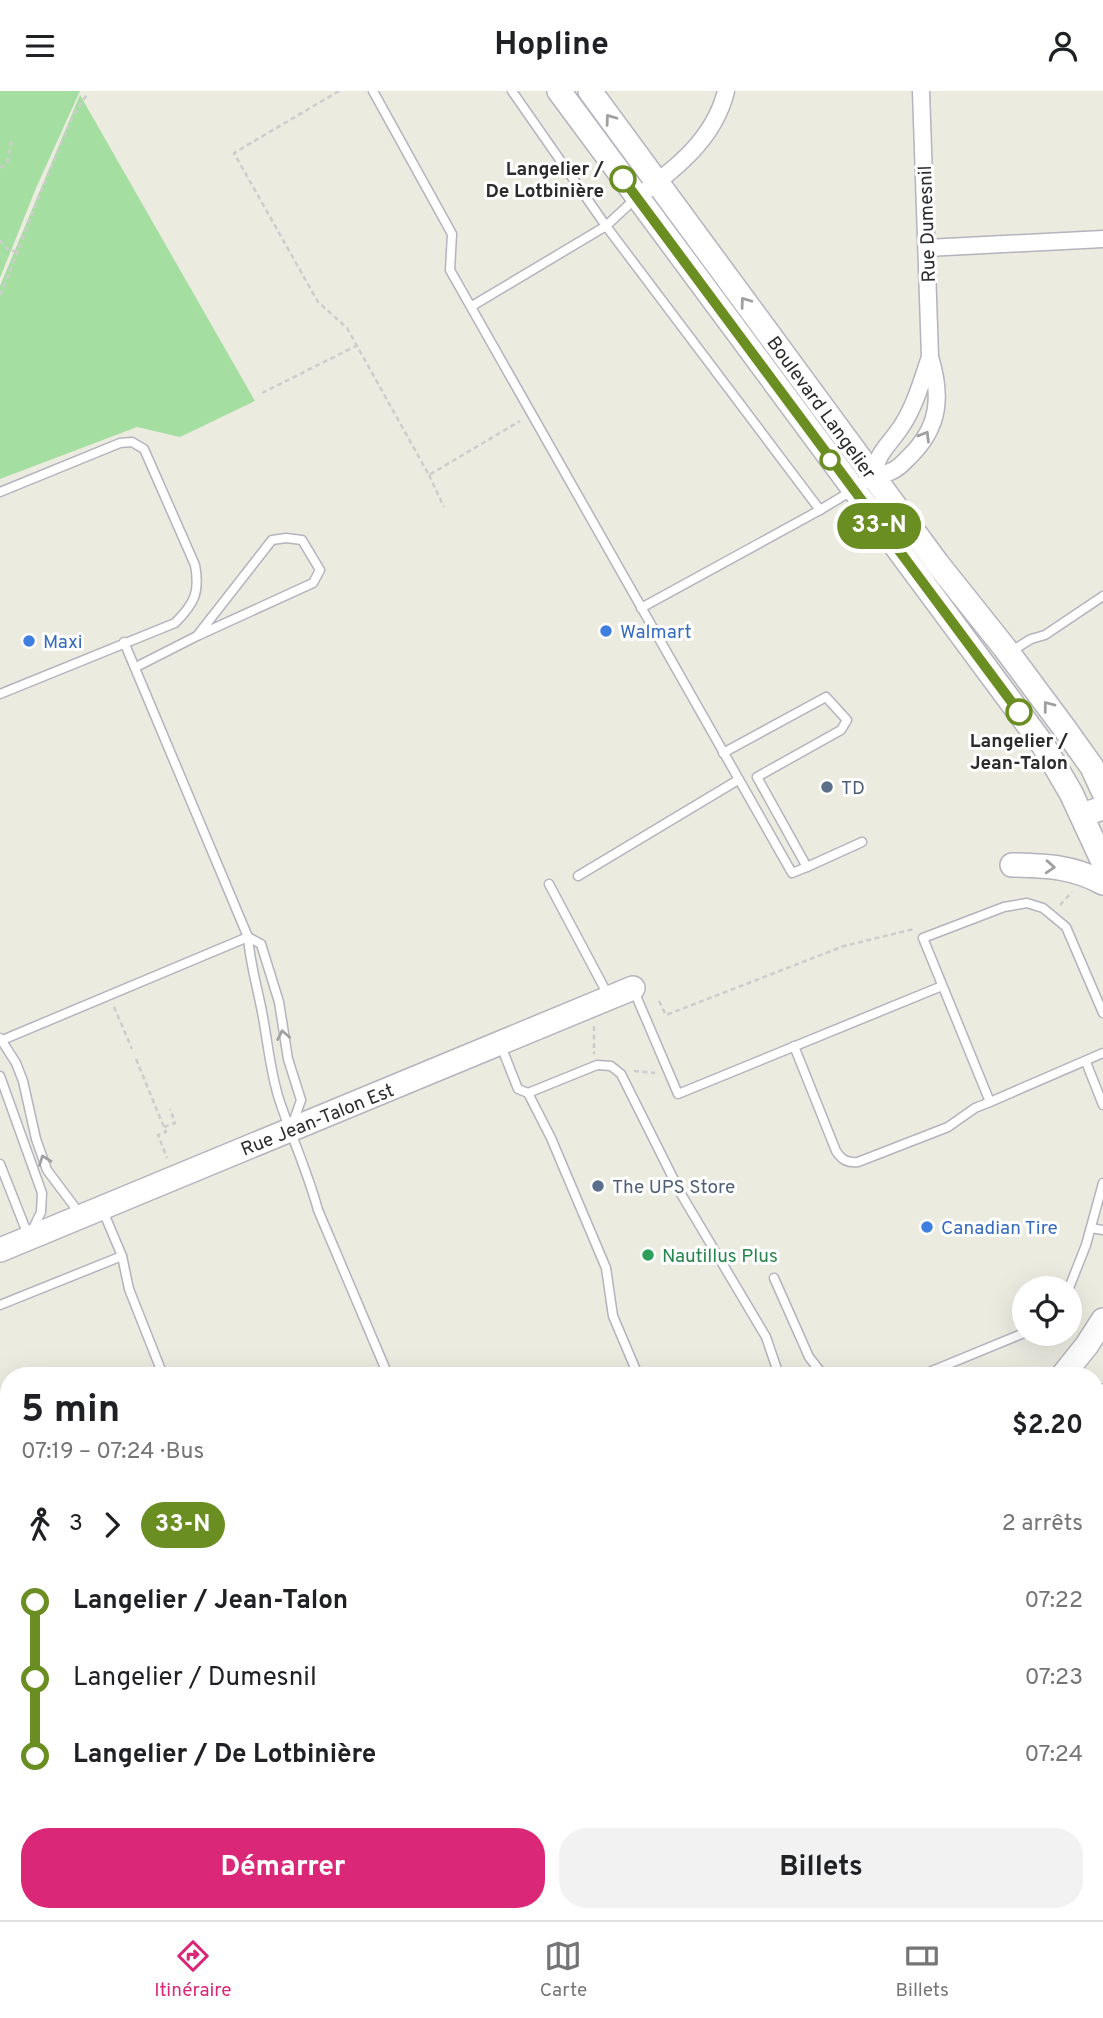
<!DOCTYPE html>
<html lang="fr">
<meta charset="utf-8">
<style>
:root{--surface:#fff;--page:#f2f2f2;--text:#202124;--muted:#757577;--line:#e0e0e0;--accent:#db2777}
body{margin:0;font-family:Overpass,sans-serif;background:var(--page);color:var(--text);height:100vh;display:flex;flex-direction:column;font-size:26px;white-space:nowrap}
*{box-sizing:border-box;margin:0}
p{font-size:23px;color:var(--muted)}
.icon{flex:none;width:38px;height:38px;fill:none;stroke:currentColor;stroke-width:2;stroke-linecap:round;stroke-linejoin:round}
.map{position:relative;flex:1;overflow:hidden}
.drawer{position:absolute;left:0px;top:1276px;width:1104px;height:555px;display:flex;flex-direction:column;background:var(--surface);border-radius:28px 28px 0 0;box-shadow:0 7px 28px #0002}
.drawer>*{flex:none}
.badge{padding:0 14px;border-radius:23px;font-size:24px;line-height:46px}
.tools{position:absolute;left:1012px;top:1185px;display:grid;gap:14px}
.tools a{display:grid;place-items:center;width:70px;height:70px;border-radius:50%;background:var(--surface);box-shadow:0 7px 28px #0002;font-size:35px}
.map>.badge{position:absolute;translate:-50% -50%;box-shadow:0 0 0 4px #fff}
.legs{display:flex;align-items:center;gap:10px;height:77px;padding:0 21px;font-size:23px}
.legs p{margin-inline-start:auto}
.summary{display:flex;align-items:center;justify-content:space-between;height:119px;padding:0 21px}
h1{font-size:38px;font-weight:700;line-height:52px}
.primary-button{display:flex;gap:14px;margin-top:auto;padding:14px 21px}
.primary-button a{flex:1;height:80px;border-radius:28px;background:var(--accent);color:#fff;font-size:28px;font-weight:700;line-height:80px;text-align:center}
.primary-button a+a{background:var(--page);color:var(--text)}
ul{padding:0 21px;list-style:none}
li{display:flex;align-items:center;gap:24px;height:77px;font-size:26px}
li i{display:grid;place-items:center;width:10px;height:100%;margin:0 9px;background:currentColor}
li i::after{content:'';width:18px;height:18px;margin:-9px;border:5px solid;border-radius:50%;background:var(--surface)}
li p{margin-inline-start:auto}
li:first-child i{background:linear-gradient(#0000 50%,currentColor 0)}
li:last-child i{background:linear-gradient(currentColor 50%,#0000 0)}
header{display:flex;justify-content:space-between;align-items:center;height:91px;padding:0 21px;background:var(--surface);font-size:32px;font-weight:700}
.menu{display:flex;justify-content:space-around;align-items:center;height:98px;border-top:2px solid var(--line);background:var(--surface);font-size:19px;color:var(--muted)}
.menu a{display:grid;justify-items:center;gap:4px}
.menu .on{color:var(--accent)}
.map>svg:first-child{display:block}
.industrial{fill:#e3e0e6}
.green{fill:#a5dea1}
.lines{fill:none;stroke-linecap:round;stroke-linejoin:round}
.service-casing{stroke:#b4b3be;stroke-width:11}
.minor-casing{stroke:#b4b3be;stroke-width:19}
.secondary-casing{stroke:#b4b3be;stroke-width:26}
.motorway-casing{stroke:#ccc;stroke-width:33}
.path{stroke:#ccc;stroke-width:2.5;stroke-dasharray:5 3.5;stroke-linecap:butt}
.service{stroke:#fff;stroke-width:8}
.minor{stroke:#fff;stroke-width:16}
.secondary{stroke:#fff;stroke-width:23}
.motorway{stroke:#f1c966;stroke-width:30}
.oneway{stroke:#a0a0a0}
.line-1-casing{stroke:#fff;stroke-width:16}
.line-1{stroke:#6b8e23;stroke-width:10}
.stop-1-dot{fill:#fff;stroke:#6b8e23;stroke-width:3.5}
.shop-dot{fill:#3f7fe0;stroke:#fff;stroke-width:2.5}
.service-dot{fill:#5c6f8a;stroke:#fff;stroke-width:2.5}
.leisure-dot{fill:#2e9e5b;stroke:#fff;stroke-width:2.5}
.labels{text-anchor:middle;stroke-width:6;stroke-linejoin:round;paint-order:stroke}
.stop-label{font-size:19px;font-weight:bold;fill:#2c2c2c;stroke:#fff;text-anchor:end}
.street-label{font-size:19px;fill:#2c2c2c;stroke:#fff}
.shop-label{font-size:19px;fill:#366cbe;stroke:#fff;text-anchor:start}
.service-label{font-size:19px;fill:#4e5e75;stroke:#fff;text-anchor:start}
.leisure-label{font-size:19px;fill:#27864d;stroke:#fff;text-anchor:start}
</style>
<header><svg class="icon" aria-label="menu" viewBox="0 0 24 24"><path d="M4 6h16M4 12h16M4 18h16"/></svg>Hopline<svg class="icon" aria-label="person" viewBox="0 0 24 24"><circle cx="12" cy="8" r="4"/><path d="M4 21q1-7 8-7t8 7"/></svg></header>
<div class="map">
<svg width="1103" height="1829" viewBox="0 0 1103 1829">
<rect width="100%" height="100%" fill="#ecebe0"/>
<polygon class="industrial" points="37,1822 631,1822 634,1829 35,1829"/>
<g class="green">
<polygon points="0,0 80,0 36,97 0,187"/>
<polygon points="80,4 255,310 180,346 137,336 0,388 0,195"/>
</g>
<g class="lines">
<defs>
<g id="service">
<polyline points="373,0 452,143 450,179 792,782 807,776"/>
<polyline points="512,0 606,135 820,419"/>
<polyline points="472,215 606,135 636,107"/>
<path d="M0 401 120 352 132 351 144 358 195 474C200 501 195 512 175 532L0 603"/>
<polyline points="641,517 820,419 853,399"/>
<path d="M124 551 248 846C250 872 257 895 262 921 268 951 270 982 280 1011 292 1047 308 1082 318 1119L388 1284"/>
<polyline points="1010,561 1031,548 1045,544 1103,505"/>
<polyline points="136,576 197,545 313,492 320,479 302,449 286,447 272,449 197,545"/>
<polyline points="723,662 826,606 847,629 841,639 757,686 807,776 862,751"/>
<polyline points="578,785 738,689"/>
<polyline points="549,793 608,904"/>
<polyline points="248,846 261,853 279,911 288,968 301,1009 293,1032"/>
<polyline points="634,900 678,1003 942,895"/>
<polyline points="1103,922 1066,836 1043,817 1027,812 1004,816 923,847 990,1011 1103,962"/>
<polyline points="0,947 16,972 23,990 36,1048 47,1079 80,1123"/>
<polyline points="0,950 248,846"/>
<polyline points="501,955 518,998 528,1002 551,1047 606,1177 613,1225 638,1284"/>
<path d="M794 955 836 1060C842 1069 847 1072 858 1071L948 1036 975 1017 990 1011"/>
<polyline points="1086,971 1103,1014"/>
<polyline points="0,985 42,1102 41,1121 32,1140"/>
<polyline points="528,1002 597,974 611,975 621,983 681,1103 766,1246 779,1284"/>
<polyline points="0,1073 28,1144"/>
<polyline points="103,1120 122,1165 129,1198 163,1284"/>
<polyline points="1091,1137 1103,1139"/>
<polyline points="774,1187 809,1266 823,1284"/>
<polyline points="1069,1197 1086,1154 1103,1092"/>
<polyline points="0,1214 122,1165"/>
<polyline points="922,1284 1024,1242"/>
<polyline points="0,1508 9,1504"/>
<polyline points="1096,1608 1103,1610"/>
<polyline points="1096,1726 1103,1720"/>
<polyline points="1096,1811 1103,1808"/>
<polyline points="343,1822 353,1829"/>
<polyline points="441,1822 443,1829"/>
<polyline points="487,1822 490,1829"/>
<polyline points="534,1822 537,1829"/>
<polyline points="578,1822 581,1829"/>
<polyline points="639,1822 642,1829"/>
<polyline points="969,1822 970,1829"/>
<polyline points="1016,1822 1019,1829"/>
<polyline points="30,1829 30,1822"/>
<polyline points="512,1829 530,1822"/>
<polyline points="1049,1829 1067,1822"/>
</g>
<g id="minor">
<path d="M636 107C675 78 714 49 726 0"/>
<polyline points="927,157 1103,148"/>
<path d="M872 385C880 357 889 355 903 333 916 312 922 289 930 266"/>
<path d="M867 389C875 383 884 384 892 380 899 377 904 371 909 366 940 336 942 305 930 266L921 0"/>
</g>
<g id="secondary">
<polyline points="559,0 1043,654 1071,702 1103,771"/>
<polyline points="590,0 937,472 1004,556 1065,638 1092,676 1103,700"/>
<polyline points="1082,724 1103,717"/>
<path d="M1012 774C1047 775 1072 775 1103 792"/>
<polyline points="0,1159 633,897"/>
<polyline points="1063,1284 1087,1254 1103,1229"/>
<polyline points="1096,1308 1103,1305"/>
<polyline points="1096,1374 1103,1373"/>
<polyline points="1096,1476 1103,1475"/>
<polyline points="1096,1533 1103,1534"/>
<polyline points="0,1549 9,1546"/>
<polyline points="1096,1568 1103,1570"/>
<polyline points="0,1662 9,1660"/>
<polyline points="11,1822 11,1829"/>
</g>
<g id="motorway">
<polyline points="1096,1409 1103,1407"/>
<polyline points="1096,1442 1103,1441"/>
<polyline points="0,1595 9,1593"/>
<polyline points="0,1630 9,1627"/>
</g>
</defs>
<use href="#service" class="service-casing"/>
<use href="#minor" class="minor-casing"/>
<use href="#secondary" class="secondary-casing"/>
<use href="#motorway" class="motorway-casing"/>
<g class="path">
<polyline points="339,0 234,62 318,211 347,237 429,384 520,330"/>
<polyline points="0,77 7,72 12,48"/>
<polyline points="0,149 8,159 18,161"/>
<path d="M0 204C19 160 34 115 53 72 63 48 71 24 87 4"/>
<polyline points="262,302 356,255"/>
<polyline points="429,384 444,416"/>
<polyline points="1060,814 1072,801"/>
<polyline points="659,910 666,924 844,855 914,838"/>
<polyline points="114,916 132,958"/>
<polyline points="594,935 594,963"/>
<polyline points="136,968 166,1041 158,1044 167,1067"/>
<polyline points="634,980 655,982"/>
<polyline points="164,1036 175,1032 170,1018"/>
</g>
<use href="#service" class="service"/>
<use href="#minor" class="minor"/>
<use href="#secondary" class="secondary"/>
<use href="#motorway" class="motorway"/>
</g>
<defs><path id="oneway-chevron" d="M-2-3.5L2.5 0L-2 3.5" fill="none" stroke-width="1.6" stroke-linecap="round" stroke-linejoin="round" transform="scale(1.75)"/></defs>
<g class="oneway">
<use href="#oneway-chevron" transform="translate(610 28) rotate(-126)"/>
<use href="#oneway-chevron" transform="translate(745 211) rotate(-126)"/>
<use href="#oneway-chevron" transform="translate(925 345) rotate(-59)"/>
<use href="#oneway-chevron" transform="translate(1048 615) rotate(-127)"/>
<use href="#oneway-chevron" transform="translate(1050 776) rotate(4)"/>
<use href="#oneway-chevron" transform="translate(283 944) rotate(-101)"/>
<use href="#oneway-chevron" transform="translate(44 1069) rotate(-110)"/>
</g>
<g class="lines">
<defs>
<polyline id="line-1" points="623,88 1019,621"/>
</defs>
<use href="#line-1" class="line-1-casing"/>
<use href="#line-1" class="line-1"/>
</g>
<g class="stop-1-dot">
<circle cx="623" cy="88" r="12"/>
<circle cx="830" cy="369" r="9"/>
<circle cx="1019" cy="621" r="12"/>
</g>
<g class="shop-dot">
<circle cx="606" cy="540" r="7"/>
<circle cx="29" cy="550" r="7"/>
<circle cx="927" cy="1136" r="7"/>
</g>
<g class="service-dot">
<circle cx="827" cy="696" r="7"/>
<circle cx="598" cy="1095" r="7"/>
</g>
<circle class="leisure-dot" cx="648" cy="1164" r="7"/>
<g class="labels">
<g class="stop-label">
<text x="604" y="84">Langelier /<tspan x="604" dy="22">De Lotbinière</tspan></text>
<text x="1019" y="656" text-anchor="middle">Langelier /<tspan x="1019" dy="22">Jean-Talon</tspan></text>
</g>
<g class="street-label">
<text transform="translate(926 133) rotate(-92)" y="7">Rue Dumesnil</text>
<text transform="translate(822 316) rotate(54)" y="7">Boulevard Langelier</text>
<text transform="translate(317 1028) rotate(-22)" y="7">Rue Jean-Talon Est</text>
</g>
<g class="shop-label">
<text x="620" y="547">Walmart</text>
<text x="43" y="557">Maxi</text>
<text x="941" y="1143">Canadian Tire</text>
</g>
<g class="service-label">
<text x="841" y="703">TD</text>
<text x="612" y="1102">The UPS Store</text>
</g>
<g class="leisure-label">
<text x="662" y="1171">Nautillus Plus</text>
</g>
</g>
</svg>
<div class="tools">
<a><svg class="icon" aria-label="locate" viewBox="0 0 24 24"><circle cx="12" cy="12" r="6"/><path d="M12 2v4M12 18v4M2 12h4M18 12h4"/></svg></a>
</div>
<b class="badge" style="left:879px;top:435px;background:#6b8e23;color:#fff">33-N</b>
<section class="drawer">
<div class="summary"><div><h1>5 min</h1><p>07:19 – 07:24 · Bus</p></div><b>$2.20</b></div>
<div class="legs"><svg class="icon" aria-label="walk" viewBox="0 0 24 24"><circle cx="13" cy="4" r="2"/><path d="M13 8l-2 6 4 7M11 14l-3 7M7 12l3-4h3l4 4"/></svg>3<svg class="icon" aria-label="forward" viewBox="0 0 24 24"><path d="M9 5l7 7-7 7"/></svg><b class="badge" style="background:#6b8e23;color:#fff">33-N</b><p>2 arrêts</p></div>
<ul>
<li><i style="color:#6b8e23"></i><b>Langelier / Jean-Talon</b><p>07:22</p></li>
<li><i style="color:#6b8e23"></i><span>Langelier / Dumesnil</span><p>07:23</p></li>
<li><i style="color:#6b8e23"></i><b>Langelier / De Lotbinière</b><p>07:24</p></li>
</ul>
<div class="primary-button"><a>Démarrer</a><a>Billets</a></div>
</section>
</div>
<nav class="menu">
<a class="on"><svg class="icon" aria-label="directions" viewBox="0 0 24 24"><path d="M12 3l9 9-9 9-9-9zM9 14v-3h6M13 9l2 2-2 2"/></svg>Itinéraire</a>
<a><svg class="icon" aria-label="map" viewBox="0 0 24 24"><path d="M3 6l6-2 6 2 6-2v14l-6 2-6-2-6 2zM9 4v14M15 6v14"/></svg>Carte</a>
<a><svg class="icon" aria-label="tickets" viewBox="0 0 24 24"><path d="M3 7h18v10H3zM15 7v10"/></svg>Billets</a>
</nav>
